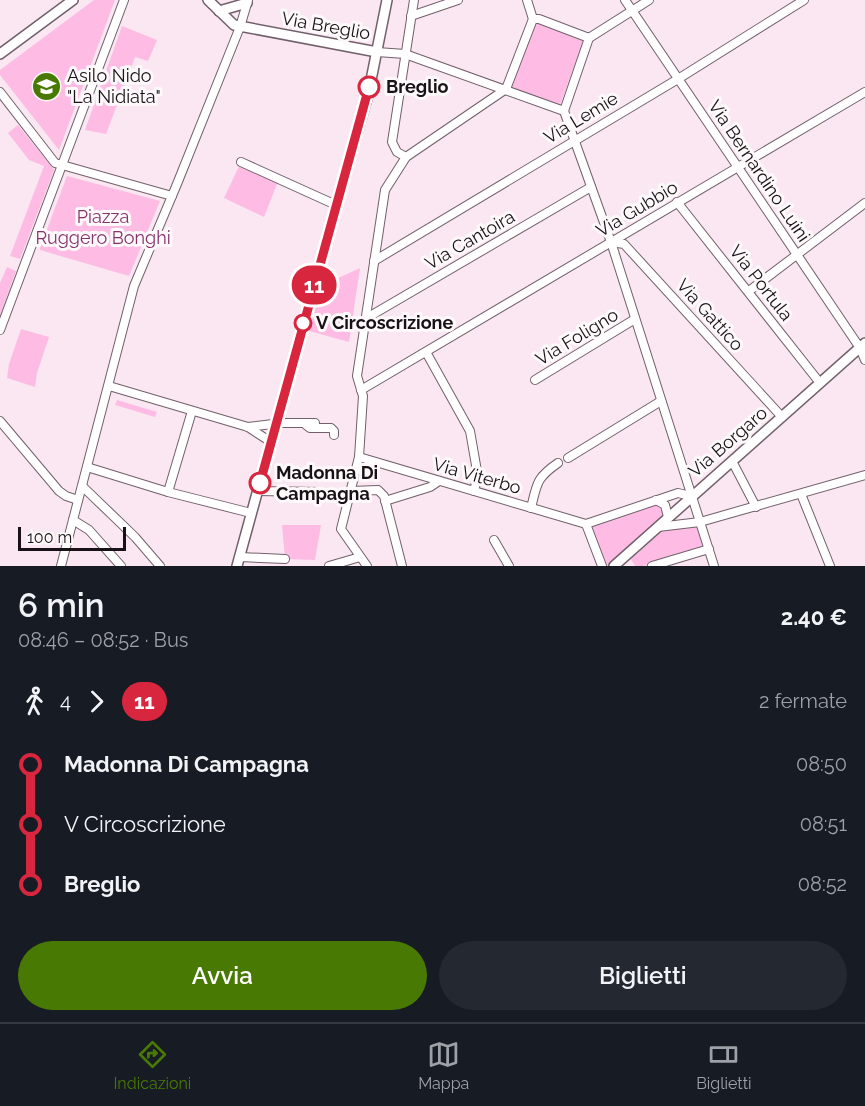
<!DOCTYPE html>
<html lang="it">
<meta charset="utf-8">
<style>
:root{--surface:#171b24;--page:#242831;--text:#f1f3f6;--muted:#9ea1a6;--line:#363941;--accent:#487902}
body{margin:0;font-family:Raleway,sans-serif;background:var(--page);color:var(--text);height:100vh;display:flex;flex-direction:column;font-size:22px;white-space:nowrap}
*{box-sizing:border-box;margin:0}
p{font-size:20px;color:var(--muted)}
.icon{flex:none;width:33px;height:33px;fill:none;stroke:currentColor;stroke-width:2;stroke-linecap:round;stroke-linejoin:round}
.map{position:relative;height:566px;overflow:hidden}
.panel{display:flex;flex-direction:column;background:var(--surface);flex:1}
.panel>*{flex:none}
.badge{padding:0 12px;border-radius:20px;font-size:21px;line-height:39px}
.scale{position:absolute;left:18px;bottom:15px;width:108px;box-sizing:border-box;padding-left:6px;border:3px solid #181115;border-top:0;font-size:16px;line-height:21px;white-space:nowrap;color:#181115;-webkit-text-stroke:4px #fdf9fb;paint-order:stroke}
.map>.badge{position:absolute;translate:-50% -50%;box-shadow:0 0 0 3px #fff}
.legs{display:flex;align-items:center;gap:9px;height:66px;padding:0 18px;font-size:20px}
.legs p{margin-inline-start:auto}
.overview{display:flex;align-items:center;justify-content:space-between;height:102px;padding:0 18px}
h1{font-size:33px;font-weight:600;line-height:45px}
.cta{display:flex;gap:12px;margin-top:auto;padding:12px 18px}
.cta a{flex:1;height:69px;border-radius:36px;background:var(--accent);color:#fff;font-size:24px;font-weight:600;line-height:69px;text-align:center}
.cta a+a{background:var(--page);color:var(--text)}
ul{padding:0 18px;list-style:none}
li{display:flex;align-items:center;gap:21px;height:60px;font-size:22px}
li i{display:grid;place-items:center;width:9px;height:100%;margin:0 8px;background:currentColor}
li i::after{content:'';width:15px;height:15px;margin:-8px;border:4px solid;border-radius:50%;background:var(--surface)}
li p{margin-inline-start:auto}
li:first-child i{background:linear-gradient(#0000 50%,currentColor 0)}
li:last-child i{background:linear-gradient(currentColor 50%,#0000 0)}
.tabs{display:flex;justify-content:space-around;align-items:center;height:84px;border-top:2px solid var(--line);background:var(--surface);font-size:16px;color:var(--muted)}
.tabs a{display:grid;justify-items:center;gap:3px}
.tabs .selected{color:var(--accent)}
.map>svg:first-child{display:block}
.green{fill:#febce4}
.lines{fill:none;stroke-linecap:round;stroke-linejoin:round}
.minor-casing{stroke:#71606a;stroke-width:10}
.tertiary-casing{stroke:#71606a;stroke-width:12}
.minor{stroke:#fff;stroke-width:8}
.tertiary{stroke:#fff;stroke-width:9}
.line-1-casing{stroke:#fff;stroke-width:14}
.line-1{stroke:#d7263d;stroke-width:9}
.stop-1-dot{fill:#fff;stroke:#d7263d;stroke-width:3}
.labels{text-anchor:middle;stroke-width:6;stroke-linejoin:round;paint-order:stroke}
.street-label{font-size:18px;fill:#181115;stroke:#fdf9fb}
.poi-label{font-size:18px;fill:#181115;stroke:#fdf9fb;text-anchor:start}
.stop-label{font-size:18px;font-weight:bold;fill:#181115;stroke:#fdf9fb;text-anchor:start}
.park-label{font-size:18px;fill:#86336c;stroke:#fdf9fb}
</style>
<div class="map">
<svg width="865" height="566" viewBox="0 0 865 566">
<rect width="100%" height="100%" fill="#fae7f2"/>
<g class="green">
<polygon points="94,0 115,0 59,150 0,75 0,70"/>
<polygon points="534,19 584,39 560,105 511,87"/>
<polygon points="122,26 157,40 148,61 135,57 106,134 85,130"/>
<polygon points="18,125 54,170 20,259 10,256 44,166 29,160 8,133"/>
<polygon points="241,162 279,179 264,217 224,198"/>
<polygon points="67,176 160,201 129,276 40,250 40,248"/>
<polygon points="7,267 16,271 0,315 0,283"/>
<polygon points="360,268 349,342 309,331 321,286"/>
<polygon points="21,329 49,337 37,373 35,387 7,378 9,364"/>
<polygon points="117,400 157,412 155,417 115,405"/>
<path d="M655 502C663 507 665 509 663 518L612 566H604L589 525Z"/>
<polygon points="282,525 321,525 315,560 285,559"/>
<polygon points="698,525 706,548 644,566 635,566 631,559 665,529"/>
</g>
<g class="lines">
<defs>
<g id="minor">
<polyline points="527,0 533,19"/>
<polyline points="625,0 860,348 865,360"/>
<polyline points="411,16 458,0"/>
<polyline points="589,38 649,0"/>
<polyline points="377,52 405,54 564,111 589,38 539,19 533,19 506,89"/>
<polyline points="0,92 55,163 172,196"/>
<polyline points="564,111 611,242 714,566"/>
<polyline points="406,157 397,152 392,142 414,0"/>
<polyline points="241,162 336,205"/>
<polyline points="677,202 820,383"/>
<polyline points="611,242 624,244 782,417"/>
<polyline points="374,261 678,79 804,0"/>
<polyline points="749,291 865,203"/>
<polyline points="365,319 591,187"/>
<polyline points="0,330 124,0"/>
<polyline points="426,352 470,431 477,471 477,479 474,491"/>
<polyline points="535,380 635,319"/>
<polyline points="109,386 248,427 271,442"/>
<polyline points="361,390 865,92"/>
<polyline points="0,421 59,491 66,496 78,500"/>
<polyline points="306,425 310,428 331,428 334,431 334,435"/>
<polyline points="248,427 281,423 315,423"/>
<polyline points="359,457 586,524"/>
<polyline points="568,458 661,401"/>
<polyline points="732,461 756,507"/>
<polyline points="87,467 168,492 251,513"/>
<polyline points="82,486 135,537 160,566"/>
<polyline points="257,491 319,492"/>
<polyline points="351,491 378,490 384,496 402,566"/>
<polyline points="168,492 192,411"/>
<polyline points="801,494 830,566"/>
<polyline points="656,500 665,505 668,517"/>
<polyline points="385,501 430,487 439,481"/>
<path d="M531 508C537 484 536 478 558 463"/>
<polyline points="73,520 89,530 121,566"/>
<polyline points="586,524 678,493 691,496"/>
<polyline points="586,524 602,566"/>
<polyline points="658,527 700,522 865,475"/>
<polyline points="494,540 509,566"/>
<polyline points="240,557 285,559"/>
<polyline points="61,566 134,286 177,184 240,27 248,0"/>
<polyline points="329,566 360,557"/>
<polyline points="367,566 341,529 359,457 363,396 357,376 385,190 406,157 506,89"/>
<polyline points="652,566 709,549"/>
</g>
<g id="tertiary">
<polyline points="208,0 234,25 377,52"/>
<polyline points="219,11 247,3"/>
<polyline points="0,54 73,0"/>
<polyline points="237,566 327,238 368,95 387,0"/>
<polyline points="614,566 865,343"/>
</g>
</defs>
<use href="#minor" class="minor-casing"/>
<use href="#tertiary" class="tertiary-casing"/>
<use href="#minor" class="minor"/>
<use href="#tertiary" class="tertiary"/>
</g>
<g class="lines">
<defs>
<polyline id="line-1" points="260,483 369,87"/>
</defs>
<use href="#line-1" class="line-1-casing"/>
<use href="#line-1" class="line-1"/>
</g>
<defs>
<symbol id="school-disc" viewBox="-11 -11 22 22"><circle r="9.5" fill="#487902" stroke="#fdf9fb"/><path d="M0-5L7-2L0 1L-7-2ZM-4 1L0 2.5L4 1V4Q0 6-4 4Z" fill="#fff"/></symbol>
</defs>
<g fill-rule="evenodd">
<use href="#school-disc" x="30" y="70" width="33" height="33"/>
</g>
<g class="stop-1-dot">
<circle cx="369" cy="87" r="10"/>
<circle cx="303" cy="323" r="8"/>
<circle cx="260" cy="483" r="10"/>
</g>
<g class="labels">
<g class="street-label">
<text transform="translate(326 26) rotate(10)" y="6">Via Breglio</text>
<text transform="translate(581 118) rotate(-31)" y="6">Via Lemie</text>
<text transform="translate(759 171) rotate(56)" y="6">Via Bernardino Luini</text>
<text transform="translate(637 209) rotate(-31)" y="6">Via Gubbio</text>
<text transform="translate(470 240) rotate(-30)" y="6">Via Cantoira</text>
<text transform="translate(761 283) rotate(52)" y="6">Via Portula</text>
<text transform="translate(710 315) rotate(48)" y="6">Via Gattico</text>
<text transform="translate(577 337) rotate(-31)" y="6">Via Foligno</text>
<text transform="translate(728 442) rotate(-41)" y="6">Via Borgaro</text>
<text transform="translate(477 476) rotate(16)" y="6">Via Viterbo</text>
</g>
<g class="poi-label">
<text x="67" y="82">Asilo Nido<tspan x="67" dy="21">"La Nidiata"</tspan></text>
</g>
<g class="stop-label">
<text x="386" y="93">Breglio</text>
<text x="316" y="329">V Circoscrizione</text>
<text x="276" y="479">Madonna Di<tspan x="276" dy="21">Campagna</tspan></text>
</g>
<g class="park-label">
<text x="103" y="223">Piazza<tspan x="103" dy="21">Ruggero Bonghi</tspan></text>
</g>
</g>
</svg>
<div class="scale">100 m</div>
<b class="badge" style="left:314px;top:285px;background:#d7263d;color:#fff">11</b>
</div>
<section class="panel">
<div class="overview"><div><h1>6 min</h1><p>08:46 – 08:52 · Bus</p></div><b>2.40 €</b></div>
<div class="legs"><svg class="icon" aria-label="walk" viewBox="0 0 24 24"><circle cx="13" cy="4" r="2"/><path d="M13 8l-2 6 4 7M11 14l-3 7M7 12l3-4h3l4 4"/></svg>4<svg class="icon" aria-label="forward" viewBox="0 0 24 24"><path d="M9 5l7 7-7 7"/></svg><b class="badge" style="background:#d7263d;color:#fff">11</b><p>2 fermate</p></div>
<ul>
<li><i style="color:#d7263d"></i><b>Madonna Di Campagna</b><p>08:50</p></li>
<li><i style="color:#d7263d"></i><span>V Circoscrizione</span><p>08:51</p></li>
<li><i style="color:#d7263d"></i><b>Breglio</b><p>08:52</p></li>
</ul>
<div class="cta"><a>Avvia</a><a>Biglietti</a></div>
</section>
<nav class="tabs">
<a class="selected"><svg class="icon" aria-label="directions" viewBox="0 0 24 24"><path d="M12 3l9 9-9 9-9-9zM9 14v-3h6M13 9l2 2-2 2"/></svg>Indicazioni</a>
<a><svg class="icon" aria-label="map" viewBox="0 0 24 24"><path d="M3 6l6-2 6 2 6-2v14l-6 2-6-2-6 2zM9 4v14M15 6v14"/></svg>Mappa</a>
<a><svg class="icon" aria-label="tickets" viewBox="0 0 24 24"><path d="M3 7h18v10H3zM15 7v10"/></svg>Biglietti</a>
</nav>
